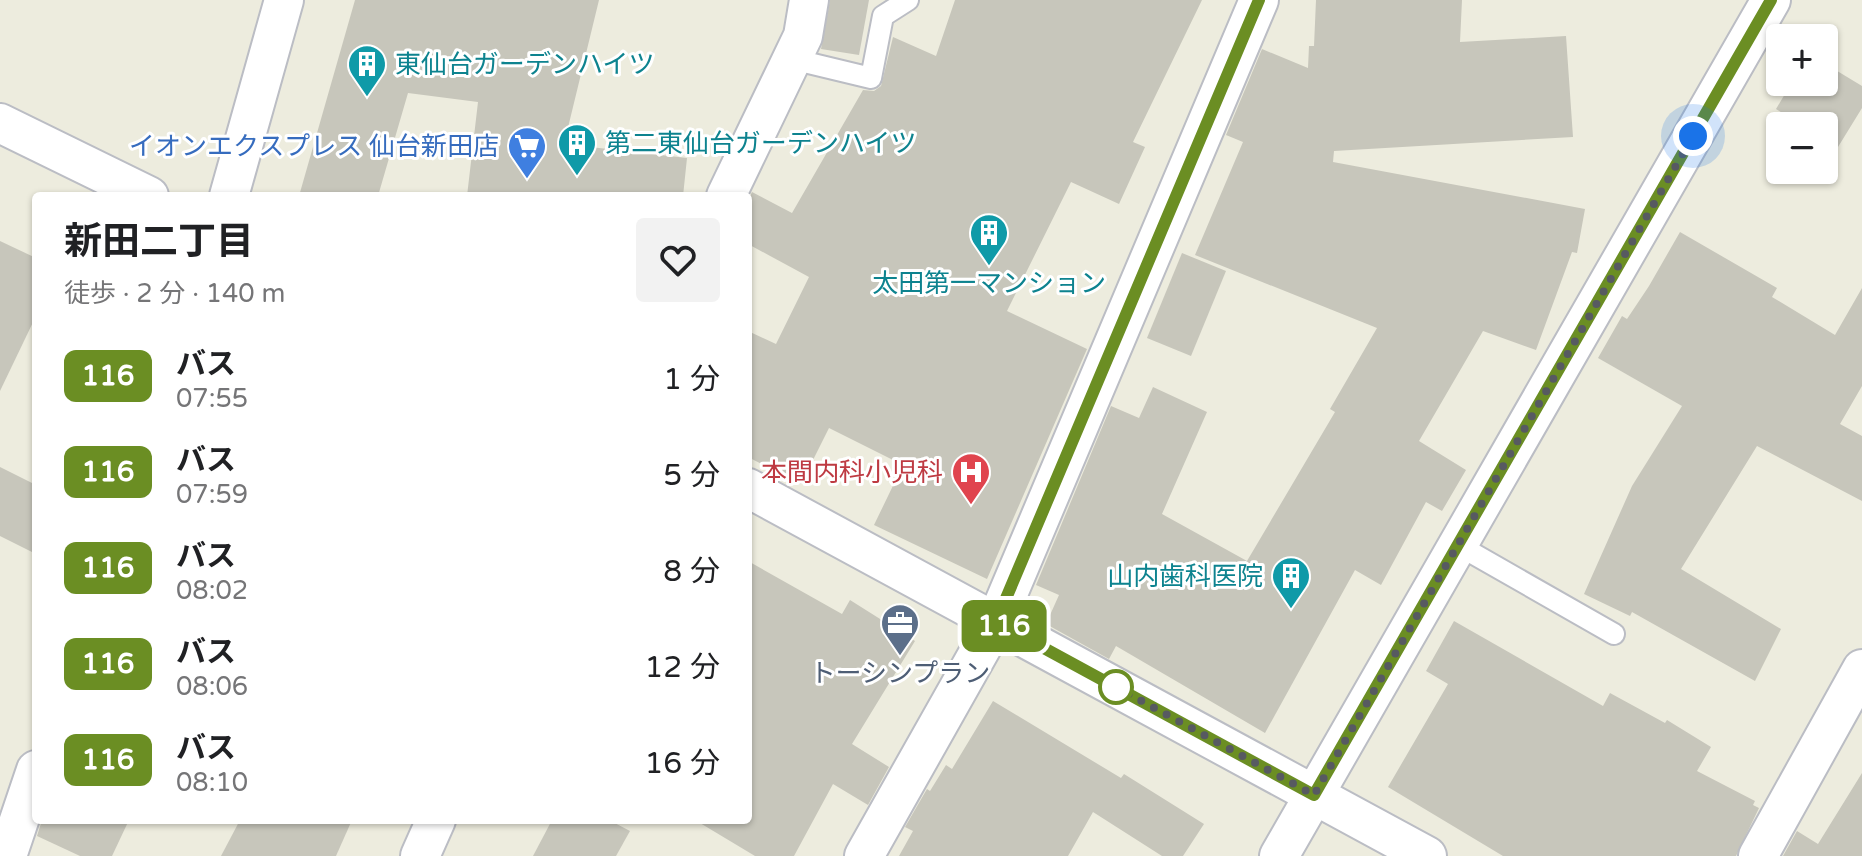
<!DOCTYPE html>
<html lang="ja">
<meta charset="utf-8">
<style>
:root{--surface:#fff;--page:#f2f2f2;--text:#202124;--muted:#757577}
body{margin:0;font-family:"Varela Round","Noto Sans JP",sans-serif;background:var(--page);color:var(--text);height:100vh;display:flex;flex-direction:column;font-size:30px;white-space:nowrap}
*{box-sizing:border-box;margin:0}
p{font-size:26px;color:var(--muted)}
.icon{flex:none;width:44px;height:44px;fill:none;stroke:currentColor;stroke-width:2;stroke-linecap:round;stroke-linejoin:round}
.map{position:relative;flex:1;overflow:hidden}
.drawer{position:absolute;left:32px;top:192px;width:720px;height:632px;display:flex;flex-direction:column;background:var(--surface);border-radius:8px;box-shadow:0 2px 6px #0004}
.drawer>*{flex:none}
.badge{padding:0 16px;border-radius:12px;font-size:28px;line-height:52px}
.tools{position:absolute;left:1766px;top:24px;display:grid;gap:16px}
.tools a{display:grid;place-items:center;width:72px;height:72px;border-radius:8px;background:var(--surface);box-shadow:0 2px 6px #0004;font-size:40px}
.you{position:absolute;width:40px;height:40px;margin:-20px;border:6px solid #fff;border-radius:50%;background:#1a73e8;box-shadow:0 0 0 12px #1a73e833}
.map>.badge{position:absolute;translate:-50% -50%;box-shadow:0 0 0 4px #fff}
.round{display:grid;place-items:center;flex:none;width:84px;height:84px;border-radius:8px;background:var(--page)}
.headline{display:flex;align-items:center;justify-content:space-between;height:136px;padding:0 32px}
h1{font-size:38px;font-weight:700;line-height:60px}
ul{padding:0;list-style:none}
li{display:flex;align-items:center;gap:24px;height:96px;padding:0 32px}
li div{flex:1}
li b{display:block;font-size:30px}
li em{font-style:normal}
li .badge{min-width:88px;font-weight:700;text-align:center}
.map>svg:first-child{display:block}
.building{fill:#c7c6bb}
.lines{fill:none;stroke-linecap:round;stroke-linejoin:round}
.service-casing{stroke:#bbbdc4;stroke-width:24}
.minor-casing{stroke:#bbbdc4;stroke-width:42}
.service{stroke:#fff;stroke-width:20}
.minor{stroke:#fff;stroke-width:38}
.line-casing{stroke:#fff;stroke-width:18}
.line{stroke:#6b8e23;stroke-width:12}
.walk{stroke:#575a61;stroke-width:8;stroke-dasharray:0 14.4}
.stop-dot{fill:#fff;stroke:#6b8e23;stroke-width:4}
.labels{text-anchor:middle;stroke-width:6;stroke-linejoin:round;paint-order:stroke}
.culture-label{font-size:26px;fill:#0d838f;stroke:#fff;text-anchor:start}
.shop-label{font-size:26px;fill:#366cbe;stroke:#fff;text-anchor:end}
.health-label{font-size:26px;fill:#be3a42;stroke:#fff;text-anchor:end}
.service-label{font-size:26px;fill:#4e5e75;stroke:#fff}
</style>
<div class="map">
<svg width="1862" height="856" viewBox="0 0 1862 856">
<rect width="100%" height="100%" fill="#edecde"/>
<g class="building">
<polygon points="355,0 599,0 564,144 687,158 683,196 467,196 478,102 408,93 378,196 299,196"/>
<polygon points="830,0 869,0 859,55 821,49"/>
<polygon points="955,0 1202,0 1133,142 1145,147 1119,204 1071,182 1007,311 1087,349 987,579 874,525 903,465 829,428 801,484 748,457 748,331 776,344 809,277 748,244 748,201 752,192 792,213 863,90 874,91 881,86 893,37 936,56"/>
<polygon points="1316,0 1462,0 1460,42 1566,36 1573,137 1334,151 1333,162 1585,209 1577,253 1572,252 1536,350 1483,331 1419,441 1466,470 1442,511 1426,502 1381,585 1355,570 1265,733 1116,646 1109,659 1046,624 1059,595 1036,585 1111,406 1139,418 1153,387 1207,412 1162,514 1247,561 1335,412 1330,409 1377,328 1195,255 1243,142 1226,135 1262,49 1308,68 1309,46 1314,46"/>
<polygon points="1824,63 1862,86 1862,108 1838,147 1824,139 1824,126 1803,126 1776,109 1792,82 1824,82"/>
<polygon points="1680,232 1777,288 1772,297 1835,335 1862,288 1862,386 1840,424 1862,436 1862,501 1757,446 1681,569 1781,629 1755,681 1632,612 1630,616 1584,594 1632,486 1682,406 1598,358 1622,316 1627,319 1649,286"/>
<polygon points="0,241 36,258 36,316 0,391"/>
<polygon points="1182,253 1226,271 1191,356 1147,338"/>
<polygon points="0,467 36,485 36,554 0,536"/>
<polygon points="748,561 842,614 850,600 915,641 852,744 889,767 868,805 833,784 794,856 755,856 695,820 748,820"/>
<polygon points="1454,621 1603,706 1610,693 1665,723 1667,720 1711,747 1697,771 1755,801 1753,805 1759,808 1736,856 1503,856 1388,787 1448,684 1426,671"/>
<polygon points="993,701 1121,778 1124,774 1204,824 1183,856 1162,856 1093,812 1068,856 899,856 913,831 905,827 927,789 930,791 946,765 952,769"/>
<polygon points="1862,773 1862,856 1783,856 1797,831 1818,844"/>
<polygon points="42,820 129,820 112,856 80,856 37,836"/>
<polygon points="240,820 352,820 336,856 221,856"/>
<polygon points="552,820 609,820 630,831 616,856 533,856"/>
</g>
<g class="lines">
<defs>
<g id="service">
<polyline points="792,59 871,78 883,16 908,0"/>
<polyline points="1458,545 1614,634"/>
</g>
<g id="minor">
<polyline points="0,123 149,196"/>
<polyline points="229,196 284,0"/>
<polyline points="726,196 803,36 809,0"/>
<polyline points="748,488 1427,856"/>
<polyline points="7,856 36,770"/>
<polyline points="420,856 436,820"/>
<polyline points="864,856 996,622 1259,0"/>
<polyline points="1279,856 1771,0"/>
<polyline points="1758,856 1862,669"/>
</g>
</defs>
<use href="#service" class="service-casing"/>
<use href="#minor" class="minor-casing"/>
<use href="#service" class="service"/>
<use href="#minor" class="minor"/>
</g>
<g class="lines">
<defs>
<polyline id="line" points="1259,0 996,622 1314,795 1771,0"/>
</defs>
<use href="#line" class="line-casing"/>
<use href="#line" class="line"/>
<polyline class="walk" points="1116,687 1314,795 1693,136"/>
</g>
<defs>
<symbol id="building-pin" viewBox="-11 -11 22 30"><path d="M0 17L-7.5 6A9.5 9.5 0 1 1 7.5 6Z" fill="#0f9aa8" stroke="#fff"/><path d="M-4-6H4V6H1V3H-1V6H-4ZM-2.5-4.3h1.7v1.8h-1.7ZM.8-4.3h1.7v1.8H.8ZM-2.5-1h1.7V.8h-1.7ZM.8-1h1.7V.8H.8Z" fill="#fff"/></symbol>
<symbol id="supermarket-pin" viewBox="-11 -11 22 30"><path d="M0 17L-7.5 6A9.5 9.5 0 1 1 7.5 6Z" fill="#3f7fe0" stroke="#fff"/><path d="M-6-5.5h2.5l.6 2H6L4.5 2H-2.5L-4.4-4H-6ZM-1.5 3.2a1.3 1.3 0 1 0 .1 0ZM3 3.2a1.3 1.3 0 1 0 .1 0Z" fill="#fff"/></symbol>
<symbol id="hospital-pin" viewBox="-11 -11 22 30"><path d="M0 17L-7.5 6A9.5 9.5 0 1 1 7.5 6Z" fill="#e0444e" stroke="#fff"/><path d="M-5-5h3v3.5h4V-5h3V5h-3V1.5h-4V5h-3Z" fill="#fff"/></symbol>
<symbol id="office-pin" viewBox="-11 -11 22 30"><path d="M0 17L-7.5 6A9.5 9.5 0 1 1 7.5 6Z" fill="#5c6f8a" stroke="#fff"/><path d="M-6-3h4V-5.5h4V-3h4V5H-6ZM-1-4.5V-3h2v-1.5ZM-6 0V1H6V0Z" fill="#fff"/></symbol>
</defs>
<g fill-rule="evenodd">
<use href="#building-pin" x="345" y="42" width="44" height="60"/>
<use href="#building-pin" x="555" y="121" width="44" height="60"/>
<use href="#supermarket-pin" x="505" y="124" width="44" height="60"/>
<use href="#building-pin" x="967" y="211" width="44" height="60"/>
<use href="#hospital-pin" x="949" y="450" width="44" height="60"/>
<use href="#building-pin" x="1269" y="554" width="44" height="60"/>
<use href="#office-pin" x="878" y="601" width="44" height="60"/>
</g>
<circle class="stop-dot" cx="1116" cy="687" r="16"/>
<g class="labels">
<g class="culture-label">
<text x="395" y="73">東仙台ガーデンハイツ</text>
<text x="605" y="152">第二東仙台ガーデンハイツ</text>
<text x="989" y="292" text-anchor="middle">太田第一マンション</text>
<text x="1263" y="585" text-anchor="end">山内歯科医院</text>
</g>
<g class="shop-label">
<text x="499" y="155">イオンエクスプレス 仙台新田店</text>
</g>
<g class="health-label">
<text x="943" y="481">本間内科小児科</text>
</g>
<g class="service-label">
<text x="900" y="682">トーシンプラン</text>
</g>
</g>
</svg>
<div class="tools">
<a>+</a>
<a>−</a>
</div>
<div class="you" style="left:1693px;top:136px"></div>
<b class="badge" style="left:1004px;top:626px;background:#6b8e23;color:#fff">116</b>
<section class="drawer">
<div class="headline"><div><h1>新田二丁目</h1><p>徒歩 · 2 分 · 140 m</p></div><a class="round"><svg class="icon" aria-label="heart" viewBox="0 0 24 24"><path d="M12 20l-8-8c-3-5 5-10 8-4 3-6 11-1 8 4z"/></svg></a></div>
<ul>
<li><span class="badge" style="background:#6b8e23;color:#fff">116</span><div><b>バス</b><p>07:55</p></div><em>1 分</em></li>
<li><span class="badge" style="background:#6b8e23;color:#fff">116</span><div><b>バス</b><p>07:59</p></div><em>5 分</em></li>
<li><span class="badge" style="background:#6b8e23;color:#fff">116</span><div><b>バス</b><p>08:02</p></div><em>8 分</em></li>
<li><span class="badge" style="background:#6b8e23;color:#fff">116</span><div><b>バス</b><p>08:06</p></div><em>12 分</em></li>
<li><span class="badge" style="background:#6b8e23;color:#fff">116</span><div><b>バス</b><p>08:10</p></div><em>16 分</em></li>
</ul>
</section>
</div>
